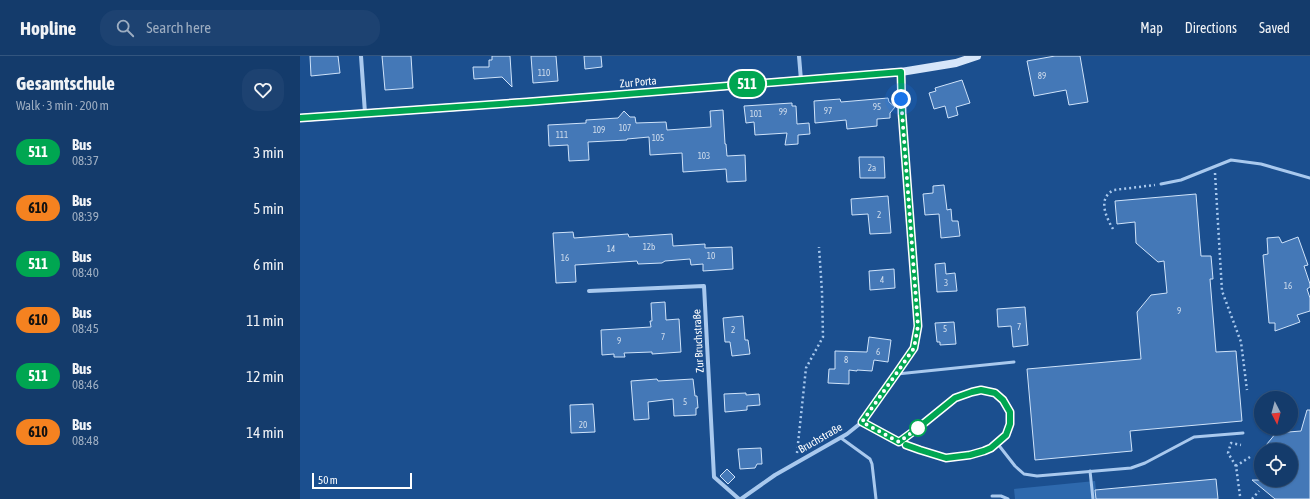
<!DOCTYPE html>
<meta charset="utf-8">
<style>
:root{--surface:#143b6b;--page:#1d4271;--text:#f1f3f6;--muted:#9dadc1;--line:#33557e}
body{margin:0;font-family:"Asap Condensed",sans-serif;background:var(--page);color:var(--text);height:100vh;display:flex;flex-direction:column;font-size:15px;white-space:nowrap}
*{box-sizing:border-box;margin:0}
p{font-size:13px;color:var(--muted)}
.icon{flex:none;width:22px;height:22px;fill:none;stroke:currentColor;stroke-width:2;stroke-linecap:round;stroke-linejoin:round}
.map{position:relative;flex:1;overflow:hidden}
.sheet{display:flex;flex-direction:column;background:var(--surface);width:300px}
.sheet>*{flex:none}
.badge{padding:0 8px;border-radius:13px;font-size:14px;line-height:26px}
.needle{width:26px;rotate:174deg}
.fabs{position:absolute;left:954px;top:335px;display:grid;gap:8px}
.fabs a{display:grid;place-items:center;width:44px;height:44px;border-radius:50%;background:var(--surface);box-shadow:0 1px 3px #0004,0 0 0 1px var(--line);font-size:20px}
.scale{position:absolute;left:12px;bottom:10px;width:100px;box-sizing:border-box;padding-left:4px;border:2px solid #fff;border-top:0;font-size:11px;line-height:14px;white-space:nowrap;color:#fff;-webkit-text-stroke:3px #1b4f8f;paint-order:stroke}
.you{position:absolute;width:20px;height:20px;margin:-10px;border:3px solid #fff;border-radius:50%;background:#1a73e8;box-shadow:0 0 0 6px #1a73e833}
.map>.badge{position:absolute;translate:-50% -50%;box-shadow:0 0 0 2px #fff}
.round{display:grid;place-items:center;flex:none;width:42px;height:42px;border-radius:16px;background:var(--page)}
.overview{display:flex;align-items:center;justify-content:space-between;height:68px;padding:0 16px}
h1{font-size:19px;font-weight:700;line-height:30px}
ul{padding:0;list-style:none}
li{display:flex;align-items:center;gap:12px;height:56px;padding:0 16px}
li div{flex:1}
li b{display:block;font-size:15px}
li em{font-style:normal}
li .badge{min-width:44px;font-weight:700;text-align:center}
header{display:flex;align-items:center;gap:24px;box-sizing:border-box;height:56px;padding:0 20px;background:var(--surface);border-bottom:1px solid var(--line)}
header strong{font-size:19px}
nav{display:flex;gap:22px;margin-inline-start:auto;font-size:14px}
.search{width:280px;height:36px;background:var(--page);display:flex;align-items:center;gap:10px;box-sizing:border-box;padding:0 14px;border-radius:16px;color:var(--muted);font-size:15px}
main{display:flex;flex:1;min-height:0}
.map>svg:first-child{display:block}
.green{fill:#2e69ad}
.building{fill:#4478b7;stroke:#cfe3fa}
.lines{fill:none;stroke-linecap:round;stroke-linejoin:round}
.path{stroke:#a9c9ee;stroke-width:2.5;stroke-dasharray:2 3;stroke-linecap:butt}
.lane{stroke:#a9c9ee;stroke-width:3}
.street{stroke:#a9c9ee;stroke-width:4}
.secondary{stroke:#d6e6fa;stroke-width:8}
.line-casing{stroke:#fff;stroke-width:9}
.line{stroke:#00a651;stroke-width:6}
.walk{stroke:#fff;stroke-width:4;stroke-dasharray:0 7.2}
.stop-dot{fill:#fff;stroke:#00a651;stroke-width:2}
.labels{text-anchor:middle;stroke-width:4;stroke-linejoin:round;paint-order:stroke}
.number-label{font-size:9px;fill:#d0dded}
.street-label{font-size:11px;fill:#fff;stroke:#1b4f8f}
</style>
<header>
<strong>Hopline</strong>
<div class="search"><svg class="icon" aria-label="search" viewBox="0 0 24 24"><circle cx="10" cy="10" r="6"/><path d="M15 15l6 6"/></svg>Search here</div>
<nav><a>Map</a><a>Directions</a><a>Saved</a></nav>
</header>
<main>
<section class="sheet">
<div class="overview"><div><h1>Gesamtschule</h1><p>Walk · 3 min · 200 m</p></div><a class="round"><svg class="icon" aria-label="heart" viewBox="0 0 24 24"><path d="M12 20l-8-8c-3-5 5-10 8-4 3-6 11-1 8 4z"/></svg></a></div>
<ul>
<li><span class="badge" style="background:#00a651;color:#fff">511</span><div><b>Bus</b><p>08:37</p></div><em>3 min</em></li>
<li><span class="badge" style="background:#f58220;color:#111">610</span><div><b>Bus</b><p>08:39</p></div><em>5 min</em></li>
<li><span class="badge" style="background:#00a651;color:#fff">511</span><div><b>Bus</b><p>08:40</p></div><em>6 min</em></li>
<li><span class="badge" style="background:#f58220;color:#111">610</span><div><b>Bus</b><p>08:45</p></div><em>11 min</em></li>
<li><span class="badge" style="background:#00a651;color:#fff">511</span><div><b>Bus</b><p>08:46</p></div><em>12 min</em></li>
<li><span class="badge" style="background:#f58220;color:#111">610</span><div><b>Bus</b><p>08:48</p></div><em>14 min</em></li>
</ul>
</section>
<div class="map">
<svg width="1010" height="443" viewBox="0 0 1010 443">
<rect width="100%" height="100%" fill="#1b4f8f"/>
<polygon class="green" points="795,425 797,443 715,443 714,433"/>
<g class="building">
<polygon points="10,0 38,0 40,17 11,20"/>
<polygon points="82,0 111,0 113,32 85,34"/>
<polygon points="192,0 210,0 212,31 202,21 174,23 173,11 189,11 189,4 192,4"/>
<polygon points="231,0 256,0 258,25 233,27"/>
<polygon points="284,0 301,0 302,11 285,13"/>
<polygon points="755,0 780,0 788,46 769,49 766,34 734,40 727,5"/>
<polygon points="662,24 670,47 656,51 658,59 648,62 645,50 634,53 629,37 636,35 635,32"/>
<polygon points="588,42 589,46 595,51 590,57 590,62 577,63 577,70 547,73 546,64 515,67 514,45 540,43 541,46"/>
<polygon points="492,47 492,50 496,50 497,68 509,67 510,78 498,79 498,88 485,89 487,77 455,79 454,66 446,67 444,50"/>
<polygon points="423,54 425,88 426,88 427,100 445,99 446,125 427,126 426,113 383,116 382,97 350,99 349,81 327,83 327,84 288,86 289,104 269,105 268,89 249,90 248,69 286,67 286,64 318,62 324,55 330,61 335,61 336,67 366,66 367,74 411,71 410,55"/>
<polygon points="559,101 584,101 585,122 560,122"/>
<polygon points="644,129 647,154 651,153 652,165 658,165 660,180 641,182 639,158 625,159 623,138 633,137 633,130"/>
<polygon points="896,138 901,200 911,200 913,223 910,223 916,296 936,295 942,365 830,375 832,395 735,404 727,313 841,303 837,256 851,239 867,237 864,205 858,206 836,187 835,166 817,168 815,145"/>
<polygon points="588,140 591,177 570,178 568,158 552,159 551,143"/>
<polygon points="273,176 274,182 328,178 329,181 372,178 373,190 405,188 405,192 432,191 433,213 403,215 403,208 391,209 390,203 365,205 362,207 338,208 337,205 275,209 276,226 256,227 253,177"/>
<polygon points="979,181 982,187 998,181 1008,209 1004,210 1010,228 1010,231 1007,233 1010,242 1010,255 997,259 1000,266 975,275 975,267 969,267 963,199 968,198 967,182"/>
<polygon points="645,207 646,218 655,217 657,235 637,236 635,208"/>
<polygon points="594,213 595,232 570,234 569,215"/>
<polygon points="365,246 366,264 379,263 381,296 352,298 352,296 324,297 325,301 314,301 314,298 302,299 301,274 351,271 350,265 352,265 351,247"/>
<polygon points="725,251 728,289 713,291 711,270 698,271 697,253"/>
<polygon points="443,260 445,284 448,284 450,298 432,300 430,286 425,286 423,262"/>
<polygon points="654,266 656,288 640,289 640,286 637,286 635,267"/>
<polygon points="569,281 591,284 588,306 574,304 572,315 557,314 557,315 549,314 549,328 528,327 529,313 535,313 535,295 567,296"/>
<polygon points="357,323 358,325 393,323 395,340 397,340 398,352 396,352 396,359 374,360 373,343 348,346 349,363 334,364 331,325"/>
<polygon points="446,337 446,339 459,338 460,349 447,350 447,354 425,356 424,338"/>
<polygon points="293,348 295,376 271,377 270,349"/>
<polygon points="1007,354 1010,354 1010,443 975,443 952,424 991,424 991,394 962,394 976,377 1001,375"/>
<polygon points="461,392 462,408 457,408 455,412 440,413 438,393"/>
<polygon points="427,413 435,421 428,428 420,420"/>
<polygon points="916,423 918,443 796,443 795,434"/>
</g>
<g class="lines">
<g class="path">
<polyline points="915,117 922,235 941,286 947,334"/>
<path d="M813 173C806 161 797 142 814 134L855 129"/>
<polyline points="497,397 506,312 523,281 522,236 519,191"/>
<polyline points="936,410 928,397 931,387 941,389"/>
<polyline points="940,440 936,410 950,401"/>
<polyline points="952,443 959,435"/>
</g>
<g class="lane">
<polyline points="861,128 881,124 931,104 961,108 1010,122"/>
<polyline points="597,318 714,306"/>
<path d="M562 366C585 379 608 391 634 398 639 399 644 401 649 402 667 403 686 397 699 385 701 383 705 381 706 379 719 361 702 331 680 334 672 335 661 339 654 343 647 347 641 353 635 358 623 368 611 377 599 386"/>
<polyline points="541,382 570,403 572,408 576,443"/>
<polyline points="697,387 715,410 724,418 737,420 831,412 845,407 894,381 943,377"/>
<polyline points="790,415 793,443"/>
<polyline points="692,440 701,440 708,443"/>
</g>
<g class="street">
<polyline points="61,0 65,57"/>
<polyline points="499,0 501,24"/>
<polyline points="289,235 404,230 414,421 439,443"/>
<polyline points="441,443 475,419 547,378 562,366 597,318 614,292 618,270 602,57 601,16"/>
</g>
<polyline class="secondary" points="0,62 227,46 601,16 656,7 677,0"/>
</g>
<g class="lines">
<defs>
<polyline id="line" points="0,62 227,46 601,16 602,57 618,270 614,292 596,318 562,366 599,386 618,372 655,342 672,336 681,334 695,337 703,344 710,356 710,368 706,379 691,392 684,395 670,399 646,402 620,394 606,389"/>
</defs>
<use href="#line" class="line-casing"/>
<use href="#line" class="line"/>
<polyline class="walk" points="601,43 618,270 614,292 596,318 562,366 599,386 618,372"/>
</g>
<circle class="stop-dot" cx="618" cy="372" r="8"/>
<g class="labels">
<g class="number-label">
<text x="244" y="20">110</text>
<text x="742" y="23">89</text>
<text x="577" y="54">95</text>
<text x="528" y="58">97</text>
<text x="483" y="59">99</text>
<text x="456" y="61">101</text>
<text x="325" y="75">107</text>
<text x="299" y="77">109</text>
<text x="262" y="82">111</text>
<text x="358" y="85">105</text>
<text x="404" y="103">103</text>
<text x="572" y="115">2a</text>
<text x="579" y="162">2</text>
<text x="349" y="194">12b</text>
<text x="311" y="196">14</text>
<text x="411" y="203">10</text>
<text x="265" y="205">16</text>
<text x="582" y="227">4</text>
<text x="646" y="230">3</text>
<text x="988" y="233">16</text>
<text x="879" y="258">9</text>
<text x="719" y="274">7</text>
<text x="645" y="276">5</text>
<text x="433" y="277">2</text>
<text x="363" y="284">7</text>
<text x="319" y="288">9</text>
<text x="578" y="299">6</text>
<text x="546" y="307">8</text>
<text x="385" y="349">5</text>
<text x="283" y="372">20</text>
</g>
<g class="street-label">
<text transform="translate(338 26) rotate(-5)" y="4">Zur Porta</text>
<text transform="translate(398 285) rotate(-93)" y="4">Zur Bruchstraße</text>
<text transform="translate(520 382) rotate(-30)" y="4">Bruchstraße</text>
</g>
</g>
</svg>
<div class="fabs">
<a><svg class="needle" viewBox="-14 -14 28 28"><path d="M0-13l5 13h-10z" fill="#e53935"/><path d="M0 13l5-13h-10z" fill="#9dadc1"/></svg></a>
<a><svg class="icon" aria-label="locate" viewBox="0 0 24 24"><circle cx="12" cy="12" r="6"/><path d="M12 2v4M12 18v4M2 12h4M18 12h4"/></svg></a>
</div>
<div class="scale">50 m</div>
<div class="you" style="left:601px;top:43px"></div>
<b class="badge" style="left:447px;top:28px;background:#00a651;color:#fff">511</b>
</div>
</main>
